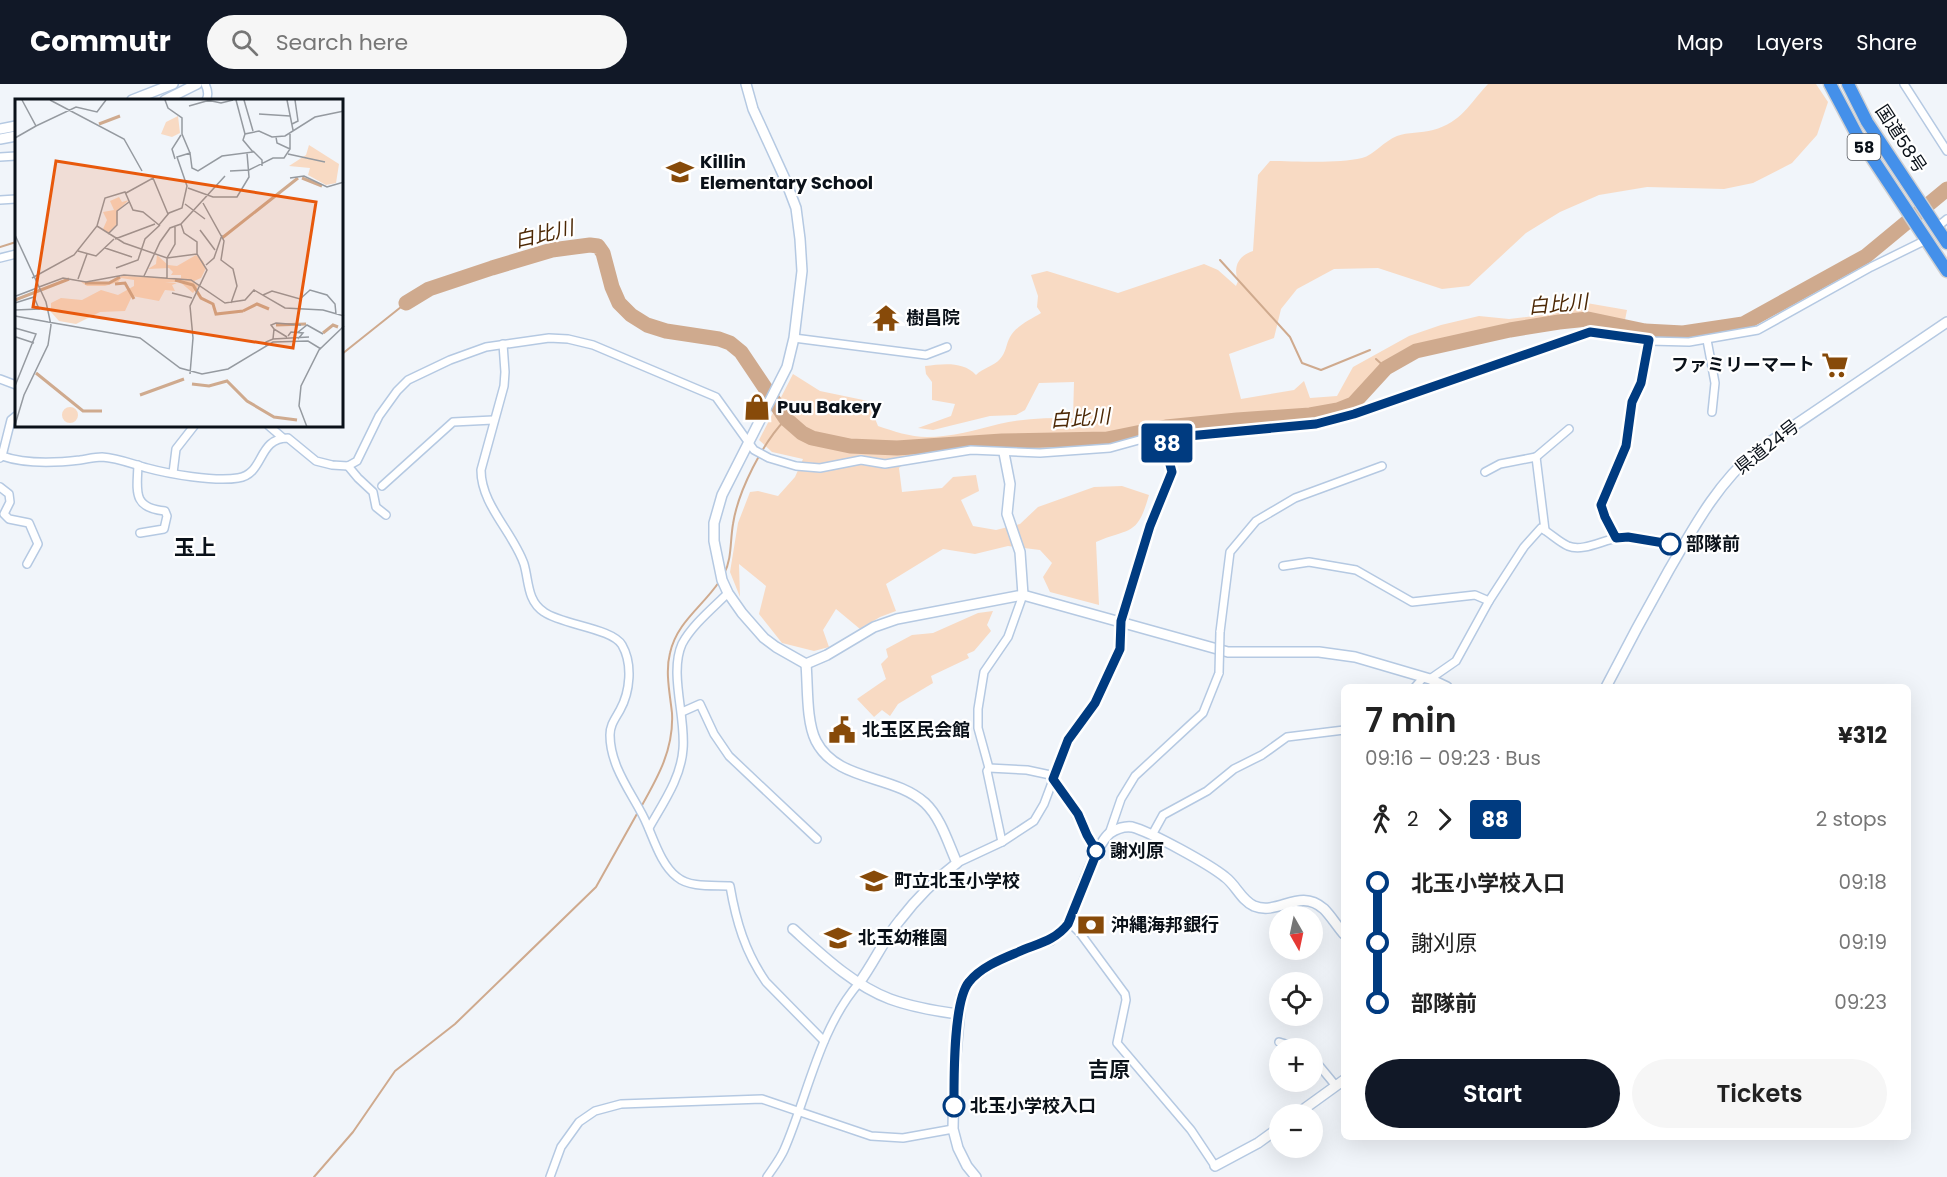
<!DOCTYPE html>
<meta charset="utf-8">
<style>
:root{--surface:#fff;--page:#f6f6f6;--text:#222;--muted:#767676;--accent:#111827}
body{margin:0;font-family:Poppins,"Noto Sans JP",sans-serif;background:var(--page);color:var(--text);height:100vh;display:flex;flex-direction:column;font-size:22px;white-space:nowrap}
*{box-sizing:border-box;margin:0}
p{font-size:20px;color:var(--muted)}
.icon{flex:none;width:33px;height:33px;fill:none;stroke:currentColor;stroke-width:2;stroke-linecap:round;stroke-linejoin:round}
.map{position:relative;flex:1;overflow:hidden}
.drawer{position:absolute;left:1341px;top:600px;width:570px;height:456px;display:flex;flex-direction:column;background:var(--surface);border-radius:9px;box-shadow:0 6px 24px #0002}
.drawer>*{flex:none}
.badge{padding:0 12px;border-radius:4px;font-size:21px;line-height:39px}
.needle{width:39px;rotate:171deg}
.tools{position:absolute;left:1269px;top:822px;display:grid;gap:12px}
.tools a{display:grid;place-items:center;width:54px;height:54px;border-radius:50%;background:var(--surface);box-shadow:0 6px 24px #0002;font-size:30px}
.map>.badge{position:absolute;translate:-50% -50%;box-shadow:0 0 0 3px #fff}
.legs{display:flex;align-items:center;gap:9px;height:66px;padding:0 24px;font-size:20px}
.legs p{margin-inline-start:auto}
.overview{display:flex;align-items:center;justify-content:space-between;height:102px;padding:0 24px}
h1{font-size:33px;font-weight:600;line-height:45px}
.primary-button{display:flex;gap:12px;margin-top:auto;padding:12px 24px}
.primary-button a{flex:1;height:69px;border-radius:36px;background:var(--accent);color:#fff;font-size:24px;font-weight:600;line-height:69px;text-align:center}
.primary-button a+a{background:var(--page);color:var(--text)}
ul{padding:0 24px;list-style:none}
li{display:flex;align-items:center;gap:21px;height:60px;font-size:22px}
li i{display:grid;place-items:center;width:9px;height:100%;margin:0 8px;background:currentColor}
li i::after{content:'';width:15px;height:15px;margin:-8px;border:4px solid;border-radius:50%;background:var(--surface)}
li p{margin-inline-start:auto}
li:first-child i{background:linear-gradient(#0000 50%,currentColor 0)}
li:last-child i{background:linear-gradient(currentColor 50%,#0000 0)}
header{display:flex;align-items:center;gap:36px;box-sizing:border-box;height:84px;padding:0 30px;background:var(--accent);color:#fff}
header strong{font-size:28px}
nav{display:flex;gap:33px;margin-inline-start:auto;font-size:21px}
.search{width:420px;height:54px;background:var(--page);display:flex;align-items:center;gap:15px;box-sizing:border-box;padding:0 21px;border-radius:33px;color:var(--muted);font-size:22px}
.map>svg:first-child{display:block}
.green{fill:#f8dac3}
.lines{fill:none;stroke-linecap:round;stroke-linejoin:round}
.stream{stroke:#cfaa8e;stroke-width:2}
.river{stroke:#cfaa8e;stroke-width:15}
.street-casing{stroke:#b5c9e2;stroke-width:10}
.secondary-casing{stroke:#b5c9e2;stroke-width:12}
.highway-casing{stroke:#cecfd1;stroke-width:15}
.street{stroke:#fff;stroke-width:7}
.secondary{stroke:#fff;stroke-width:9}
.highway{stroke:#4490ea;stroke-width:12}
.street-bridge-casing{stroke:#b5c9e2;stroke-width:10;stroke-linecap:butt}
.street-bridge{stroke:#fff;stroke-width:7}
.line-1-casing{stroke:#fff;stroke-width:14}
.line-1{stroke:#003b80;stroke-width:9}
.stop-1-dot{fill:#fff;stroke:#003b80;stroke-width:3}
.labels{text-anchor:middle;stroke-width:4.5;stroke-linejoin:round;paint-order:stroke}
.shield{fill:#fff;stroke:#54585e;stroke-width:1.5}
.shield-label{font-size:16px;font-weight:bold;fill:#0a1119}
.street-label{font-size:18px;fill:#0a1119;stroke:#fff}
.poi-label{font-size:18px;font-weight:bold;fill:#0a1119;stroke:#fff;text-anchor:start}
.stop-label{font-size:18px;font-weight:bold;fill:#0a1119;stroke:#fff;text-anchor:start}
.water-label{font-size:20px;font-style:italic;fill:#4c2805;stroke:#fff}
.quarter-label{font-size:21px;font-weight:bold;fill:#0a1119;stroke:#fff}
.inset-river{fill:none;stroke:#cfaa8e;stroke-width:3}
.inset-road{fill:none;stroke:#959aa0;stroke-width:1.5}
.view{fill:#e8590c;fill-opacity:0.15;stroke:#e8590c;stroke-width:3}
.inset-edge{fill:none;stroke:#0a1119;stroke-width:3}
</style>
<header>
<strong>Commutr</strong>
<div class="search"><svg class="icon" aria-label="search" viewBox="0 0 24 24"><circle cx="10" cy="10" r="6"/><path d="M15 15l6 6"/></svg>Search here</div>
<nav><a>Map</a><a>Layers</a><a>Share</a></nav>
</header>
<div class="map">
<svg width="1947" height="1093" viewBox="0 0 1947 1093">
<rect width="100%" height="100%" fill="#f1f5fa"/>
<g class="green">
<path d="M1488 0H1816L1828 18 1817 51 1792 79 1753 99 1724 105 1647 103 1599 111 1560 128 1526 149 1469 202 1442 205 1378 184 1334 185 1297 205 1281 225 1274 254 1229 270 1241 315 1294 306 1304 297 1310 314 1337 312 1353 283 1409 252 1441 241 1479 232 1509 235 1553 230 1575 217 1627 226 1625 236 1564 232 1505 241 1403 266 1382 279 1352 323 1333 330 1298 337 1180 346 1099 359 952 362 916 368 899 384 902 408 942 404 953 393 976 391 979 407 961 416 973 442 996 446 1020 440 1038 423 1094 403 1122 402 1149 411C1137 453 1131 443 1096 458L1099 521 1050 508 1043 493 1052 479 1040 466 1008 462 975 470 943 465 886 500 896 527 880 533 860 545 836 525 823 546 829 563 814 567 782 559 759 530 766 502 739 480 740 513 730 488 738 439 750 408 758 407 778 412 795 393 803 375 772 368 759 356 793 290 820 307 868 317 878 342C893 347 910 353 927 353 952 353 976 346 999 340 1024 334 1048 334 1073 334L1074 298 1039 299 1025 326 1016 331 990 332 933 346 918 344 951 332 955 320 932 316V298L926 290 925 282C943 280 963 277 976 291 983 284 994 282 1000 275 1006 269 1006 260 1010 253 1017 241 1030 236 1041 229L1037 223 1038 212 1031 191 1047 187 1118 209 1204 180 1218 186 1236 202 1238 197C1233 183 1238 172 1253 167L1258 91 1270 77C1296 77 1337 80 1362 74 1374 71 1384 57 1397 52 1408 48 1421 49 1433 46 1462 38 1469 20 1488 0Z"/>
<polygon points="993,527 987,541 991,547 974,567 967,570 969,574 931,592 933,599 898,620 890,632 882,626 874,633 857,615 886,595 881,580 888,573 886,565 912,551 933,549 978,529"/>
</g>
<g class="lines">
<g class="stream">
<polyline points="0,163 16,158"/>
<polyline points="1220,176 1290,253 1302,279 1321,286 1370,266"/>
<polyline points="342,270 406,219"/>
<polyline points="1376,275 1386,284"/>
<path d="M724 490C732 475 730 457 733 440 738 407 763 358 786 335"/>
<path d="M641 723C658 693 674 665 672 629 670 610 665 588 670 569 677 538 702 523 719 498"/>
<polyline points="314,1093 353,1048 395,987 455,940 596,803 638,728"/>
</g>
<polyline class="river" points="406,219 429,205 492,184 552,166 590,161 598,162 603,169 612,203 619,219 631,231 647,241 666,247 719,255 730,259 741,268 786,335 802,349 812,354 850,362 897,364 1002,357 1107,355 1166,343 1237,336 1310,331 1338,326 1353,320 1386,284 1416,267 1510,246 1559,238 1588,235 1645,247 1683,249 1743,240 1866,172 1947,105"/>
<defs>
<g id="street">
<path d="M205 0C208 6 209 11 206 16"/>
<polyline points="1904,0 1947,67"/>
<polyline points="0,73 16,72"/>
<polyline points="0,116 16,115"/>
<polyline points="1937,143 1947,135"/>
<polyline points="0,174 16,170"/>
<polyline points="794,254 926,271 947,263"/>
<polyline points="1707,256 1715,299 1712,328"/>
<path d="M503 260 505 288 504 302 481 386C481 421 513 448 524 480 529 497 527 517 544 528 562 541 612 544 622 561 633 580 630 608 620 626 615 635 610 641 610 651 610 682 631 708 644 734 653 752 660 780 677 793 690 804 714 801 730 802 736 837 745 868 766 898L824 957"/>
<polyline points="0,295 16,301"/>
<polyline points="269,342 283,354"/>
<polyline points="2,372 11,336 16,332"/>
<polyline points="1536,373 1545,446"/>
<path d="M0 374 2 372C25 380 55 379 80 376 87 375 95 373 102 373 118 374 132 380 147 384 169 390 215 398 238 394 265 390 257 354 288 354L316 377 332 381 348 382 357 377 379 332 397 307 408 296 450 276 486 263 549 254 568 255 593 261 716 313 754 366 769 374 796 382 820 384 861 376 885 380 971 366 1040 369 1110 364 1139 356 1316 340 1354 330 1590 248 1649 257 1689 258 1758 246 1871 183 1926 156"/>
<path d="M138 381C137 407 132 424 165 427L167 432 164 445 140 449"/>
<polyline points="348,382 358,394 373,408 376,423 386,431"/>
<polyline points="1485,388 1500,380 1536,373 1569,345"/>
<polyline points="173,389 176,365 194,342"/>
<polyline points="382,402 453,338 493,336"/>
<polyline points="0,403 9,410 10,418 4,430 9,435 29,439 38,460 27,480"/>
<polyline points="1616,454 1605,433 1601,421 1626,362 1632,318 1641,299 1649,257"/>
<polyline points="1283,482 1309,478 1356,486 1412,518 1475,511 1489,517"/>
<polyline points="1220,548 1230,468 1256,437 1295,414 1382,382"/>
<path d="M1430 595 1456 577 1489 517 1524 463 1541 444C1550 449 1559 458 1568 462 1583 468 1603 456 1618 454 1639 451 1662 456 1682 464"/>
<polyline points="1415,603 1423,594"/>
<polyline points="682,628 700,620 714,650 729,672 817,755"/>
<polyline points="989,684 1027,686 1055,692"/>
<path d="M1053 695C1072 719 1081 743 1097 768"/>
<path d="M649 744C663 719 681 694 683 665 686 633 669 589 682 560 692 541 713 524 728 509"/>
<polyline points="1109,750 1121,715 1135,692 1203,629 1219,589"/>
<polyline points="1152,751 1163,731 1207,707 1234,685 1262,671 1287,653 1344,646"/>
<polyline points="1002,758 987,687 989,684 978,644 978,625 984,588 1008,553 1023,511"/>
<polyline points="957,779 1002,758 1034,737 1044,720 1068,656 1095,619 1120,565 1121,537 1150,442 1172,388 1168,373 1167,354"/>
<polyline points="1069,838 1080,849 1125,910 1126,916 1117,959 1191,1046 1215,1082"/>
<polyline points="1279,958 1299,964"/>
<polyline points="1312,973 1336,1002"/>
<polyline points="550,1093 561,1063 579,1038 595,1027 621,1020 762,1015 871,1052 903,1054 953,1045"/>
<path d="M767 1093C773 1084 780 1075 784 1066 808 1011 819 945 859 899"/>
</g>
<g id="secondary">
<polyline points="746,0 753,25 785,95 796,124 800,155 802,187 794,254 787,283 722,411 714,439 714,457 722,496 728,509 742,529 764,554 776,563 806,580"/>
<polyline points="132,16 173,0"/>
<polyline points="165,16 197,0"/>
<polyline points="0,45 16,42"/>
<polyline points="0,55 16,52"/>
<polyline points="1004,369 1010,400 1007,430 1020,468 1023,511"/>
<polyline points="806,580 827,571 874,543 897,535 1023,511 1228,568 1319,568 1355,573 1430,595 1447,603"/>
<path d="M806 580C808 602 806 637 816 657 837 698 893 690 925 719 941 734 948 759 957 779 936 795 916 815 900 836 884 855 874 879 859 899"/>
<path d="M1606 603C1626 564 1647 525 1669 486 1694 443 1717 400 1755 368L1947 238"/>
<path d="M793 845C822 871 853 901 890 915 912 923 935 927 958 930"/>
<polyline points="1297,1030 1344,996"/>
<polyline points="1215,1082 1258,1059 1280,1043"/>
<path d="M976 1093 967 1082 958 1064 953 1045 954 992 961 913 968 898 986 884 1019 867 1051 856 1068 840C1077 819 1094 762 1110 749 1116 745 1125 742 1132 743 1151 748 1209 780 1225 793 1236 801 1241 816 1254 822 1279 832 1299 803 1324 825 1331 832 1337 842 1344 850"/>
</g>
<g id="highway">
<polyline points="1830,0 1857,51 1947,187"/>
<polyline points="1848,0 1867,38 1947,159"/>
</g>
</defs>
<use href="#street" class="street-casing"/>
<use href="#secondary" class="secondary-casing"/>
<use href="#highway" class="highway-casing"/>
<use href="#street" class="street"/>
<use href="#secondary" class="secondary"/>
<use href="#highway" class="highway"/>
<defs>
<polyline id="street-bridge" points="1219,589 1220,548"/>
</defs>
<use href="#street-bridge" class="street-bridge-casing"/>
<use href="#street-bridge" class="street-bridge"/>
</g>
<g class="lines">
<defs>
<path id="line-1" d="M954 1022C954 995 953 917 969 898 980 884 999 876 1016 869 1035 860 1054 858 1068 840L1097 768 1087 751 1078 730 1053 695 1068 656 1095 619 1120 565 1121 537 1150 442 1172 388 1168 373 1167 354 1316 340 1354 330 1590 248 1649 256 1641 299 1632 318 1626 362 1601 421 1605 433 1616 454 1628 453 1670 460"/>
</defs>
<use href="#line-1" class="line-1-casing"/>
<use href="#line-1" class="line-1"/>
</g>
<defs>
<symbol id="school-bare" viewBox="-9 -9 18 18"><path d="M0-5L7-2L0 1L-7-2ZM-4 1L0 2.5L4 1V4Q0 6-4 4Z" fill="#874a09" stroke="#fff" stroke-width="2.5" paint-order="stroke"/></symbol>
<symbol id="temple-bare" viewBox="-9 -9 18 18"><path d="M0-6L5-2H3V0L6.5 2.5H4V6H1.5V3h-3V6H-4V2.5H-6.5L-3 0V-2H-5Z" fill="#874a09" stroke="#fff" stroke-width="2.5" paint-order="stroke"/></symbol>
<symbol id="supermarket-bare" viewBox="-9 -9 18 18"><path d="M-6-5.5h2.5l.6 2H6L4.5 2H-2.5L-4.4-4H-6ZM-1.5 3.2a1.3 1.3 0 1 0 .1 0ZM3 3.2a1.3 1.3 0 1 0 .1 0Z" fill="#874a09" stroke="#fff" stroke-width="2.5" paint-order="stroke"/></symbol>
<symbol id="shop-bare" viewBox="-9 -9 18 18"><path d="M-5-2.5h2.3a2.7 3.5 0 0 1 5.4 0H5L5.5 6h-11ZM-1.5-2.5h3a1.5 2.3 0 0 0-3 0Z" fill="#874a09" stroke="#fff" stroke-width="2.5" paint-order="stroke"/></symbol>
<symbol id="civic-bare" viewBox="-9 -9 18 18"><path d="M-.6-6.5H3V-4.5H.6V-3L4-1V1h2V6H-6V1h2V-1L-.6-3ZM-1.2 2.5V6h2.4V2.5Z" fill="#874a09" stroke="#fff" stroke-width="2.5" paint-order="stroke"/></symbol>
<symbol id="bank-bare" viewBox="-9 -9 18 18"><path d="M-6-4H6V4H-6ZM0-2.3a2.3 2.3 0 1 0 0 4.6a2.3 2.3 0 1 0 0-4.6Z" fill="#874a09" stroke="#fff" stroke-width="2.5" paint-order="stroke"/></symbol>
</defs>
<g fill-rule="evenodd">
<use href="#school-bare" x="661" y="69" width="38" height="38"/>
<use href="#temple-bare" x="867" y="215" width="38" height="38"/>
<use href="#supermarket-bare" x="1816" y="262" width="38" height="38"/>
<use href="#shop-bare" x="738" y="304" width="38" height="38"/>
<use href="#civic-bare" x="823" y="627" width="38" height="38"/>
<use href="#school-bare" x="855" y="778" width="38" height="38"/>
<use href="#bank-bare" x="1072" y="822" width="38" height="38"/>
<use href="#school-bare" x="819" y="835" width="38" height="38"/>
</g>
<g class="stop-1-dot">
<circle cx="1670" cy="460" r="10"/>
<circle cx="1096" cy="767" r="8"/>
<circle cx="954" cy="1022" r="10"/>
</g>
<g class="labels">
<rect class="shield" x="1847.5" y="50" width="33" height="26" rx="4.5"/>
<g class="shield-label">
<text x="1864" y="69">58</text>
</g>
<g class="street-label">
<text transform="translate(1901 55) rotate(57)" y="6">国道58号</text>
<text transform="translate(1767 363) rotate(-38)" y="6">県道24号</text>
</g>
<g class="poi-label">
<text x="700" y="84">Killin<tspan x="700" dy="21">Elementary School</tspan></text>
<text x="906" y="240">樹昌院</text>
<text x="1815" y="287" text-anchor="end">ファミリーマート</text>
<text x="777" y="329">Puu Bakery</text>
<text x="862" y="652">北玉区民会館</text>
<text x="894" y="803">町立北玉小学校</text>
<text x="1111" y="847">沖縄海邦銀行</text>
<text x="858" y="860">北玉幼稚園</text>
</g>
<g class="stop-label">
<text x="1686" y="466">部隊前</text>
<text x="1110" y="773">謝刈原</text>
<text x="970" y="1028">北玉小学校入口</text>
</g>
<g class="water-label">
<text transform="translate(544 150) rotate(-13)" y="7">白比川</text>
<text transform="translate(1558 220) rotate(-5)" y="7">白比川</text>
<text transform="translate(1080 334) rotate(-4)" y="7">白比川</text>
</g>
<g class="quarter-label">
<text x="195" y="471">玉上</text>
<text x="1109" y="993">吉原</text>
</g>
</g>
<g transform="translate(15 15)">
<rect width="328" height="328" fill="#f1f5fa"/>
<path d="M163 17 165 34 157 38 146 35 151 23ZM294 46 324 65 321 84 311 86 293 76 295 69 274 67 291 56ZM104 98 107 103 114 101 103 111 102 125 93 134 88 130 92 121 88 113 99 111 95 102ZM142 156 153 166 162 167 181 156 188 162 191 169 186 179 179 182 184 186 178 194 165 183H150L162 184 157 186 160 192 150 191 144 202 117 197 110 212 85 213 61 225 44 222 36 213V204L46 199 67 201 86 191 103 196 119 187V181L106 179 103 183 90 187H72L66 183 96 184 107 177 166 179V176H156L158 173 154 169 133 170 141 165ZM47 316a8 8 0 1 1 16 0a8 8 0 1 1-16 0Z" fill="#f8dac3"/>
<path class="inset-river" d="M84 25 105 17M287 79 307 87M207 139 283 79M160 181 178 186 186 199 198 205 201 215 228 212M70 184H94L105 178M100 185 110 184 119 200M0 201 54 180M228 212 242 205 254 210M261 226 291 225M308 234 318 226 323 228M21 274 68 312H87M177 285 194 287 212 282 232 302 259 318 282 321M125 296 169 280"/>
<path class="inset-road" d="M7 1 21 27 61 8 82 13 91 1M35 1 109 40 127 72M150 1 153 9 167 19V35L175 54M192 1 206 4 218 1M221 1 230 35M229 1 238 32M272 1 278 31M174 7 195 1M244 15 275 17M277 25 283 22 280 1M261 38 262 44 275 50M0 39 21 27M238 52 247 61V67M273 55 310 63M160 60 157 50 166 36M215 72 234 71 258 59H269L275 50V35M275 79 289 77 312 88 329 83M173 89 198 98H222L234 78 232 54M111 94 138 79 153 115M188 104 209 142 206 161 218 170 222 187 216 204M170 105 190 120M82 127 109 144 152 159 182 155M185 131 200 151M93 135 102 126V112L114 103M0 136 31 203 36 226 33 246 9 296 0 326M100 140 140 125M90 149 117 158M63 152 81 157 99 140M191 166 199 159 207 136M0 169V203M101 169 123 161 130 140 145 126M129 177 145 143 155 129 166 125M17 179 59 156 82 127 90 99 110 93 118 111 128 113 144 126 154 114 167 109 172 87 162 58 175 54 177 69 183 72 207 57 238 53 228 41 230 35 244 32 257 38 270 37 300 18 329 12M152 179V159L160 145V127M63 180 72 155M24 188 48 179 71 183 109 176 176 181 210 204 230 201 239 191 270 209 308 211 329 217M157 194 177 199M248 196 257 192 285 200 295 191 312 196 320 205 321 215M1 197 22 189M0 204 19 198 24 210 0 211M0 217 33 223M33 223 125 239 165 269 187 275 213 270 258 243 293 242 306 250M0 229 21 235 0 287M259 230 256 226 261 224 286 226M282 234 292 226 308 235M273 237 276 233 288 234 283 240M1 238 19 244M258 240 259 230 272 238M251 247V243L258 240 294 238M175 275 178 239 175 207 192 171 182 155V143L169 134 166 125 210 77M292 328 284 307 286 287 304 251 329 227"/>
<path class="view" d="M41 62 301 103 278 249 18 208Z"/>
<rect width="328" height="328" class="inset-edge"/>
</g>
</svg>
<div class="tools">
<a><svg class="needle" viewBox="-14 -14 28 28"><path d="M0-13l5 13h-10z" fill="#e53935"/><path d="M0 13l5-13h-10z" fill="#767676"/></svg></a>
<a><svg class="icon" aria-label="locate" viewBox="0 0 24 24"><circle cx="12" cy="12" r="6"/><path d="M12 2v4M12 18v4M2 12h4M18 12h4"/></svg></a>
<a>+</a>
<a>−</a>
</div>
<b class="badge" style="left:1167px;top:359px;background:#003b80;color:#fff">88</b>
<section class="drawer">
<div class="overview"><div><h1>7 min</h1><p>09:16 – 09:23 · Bus</p></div><b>¥312</b></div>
<div class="legs"><svg class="icon" aria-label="walk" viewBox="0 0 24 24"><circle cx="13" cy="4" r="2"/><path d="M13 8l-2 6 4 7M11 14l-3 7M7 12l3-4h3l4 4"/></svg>2<svg class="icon" aria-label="forward" viewBox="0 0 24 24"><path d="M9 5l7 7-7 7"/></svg><b class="badge" style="background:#003b80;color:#fff">88</b><p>2 stops</p></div>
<ul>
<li><i style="color:#003b80"></i><b>北玉小学校入口</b><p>09:18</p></li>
<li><i style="color:#003b80"></i><span>謝刈原</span><p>09:19</p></li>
<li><i style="color:#003b80"></i><b>部隊前</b><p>09:23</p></li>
</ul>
<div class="primary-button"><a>Start</a><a>Tickets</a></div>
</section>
</div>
